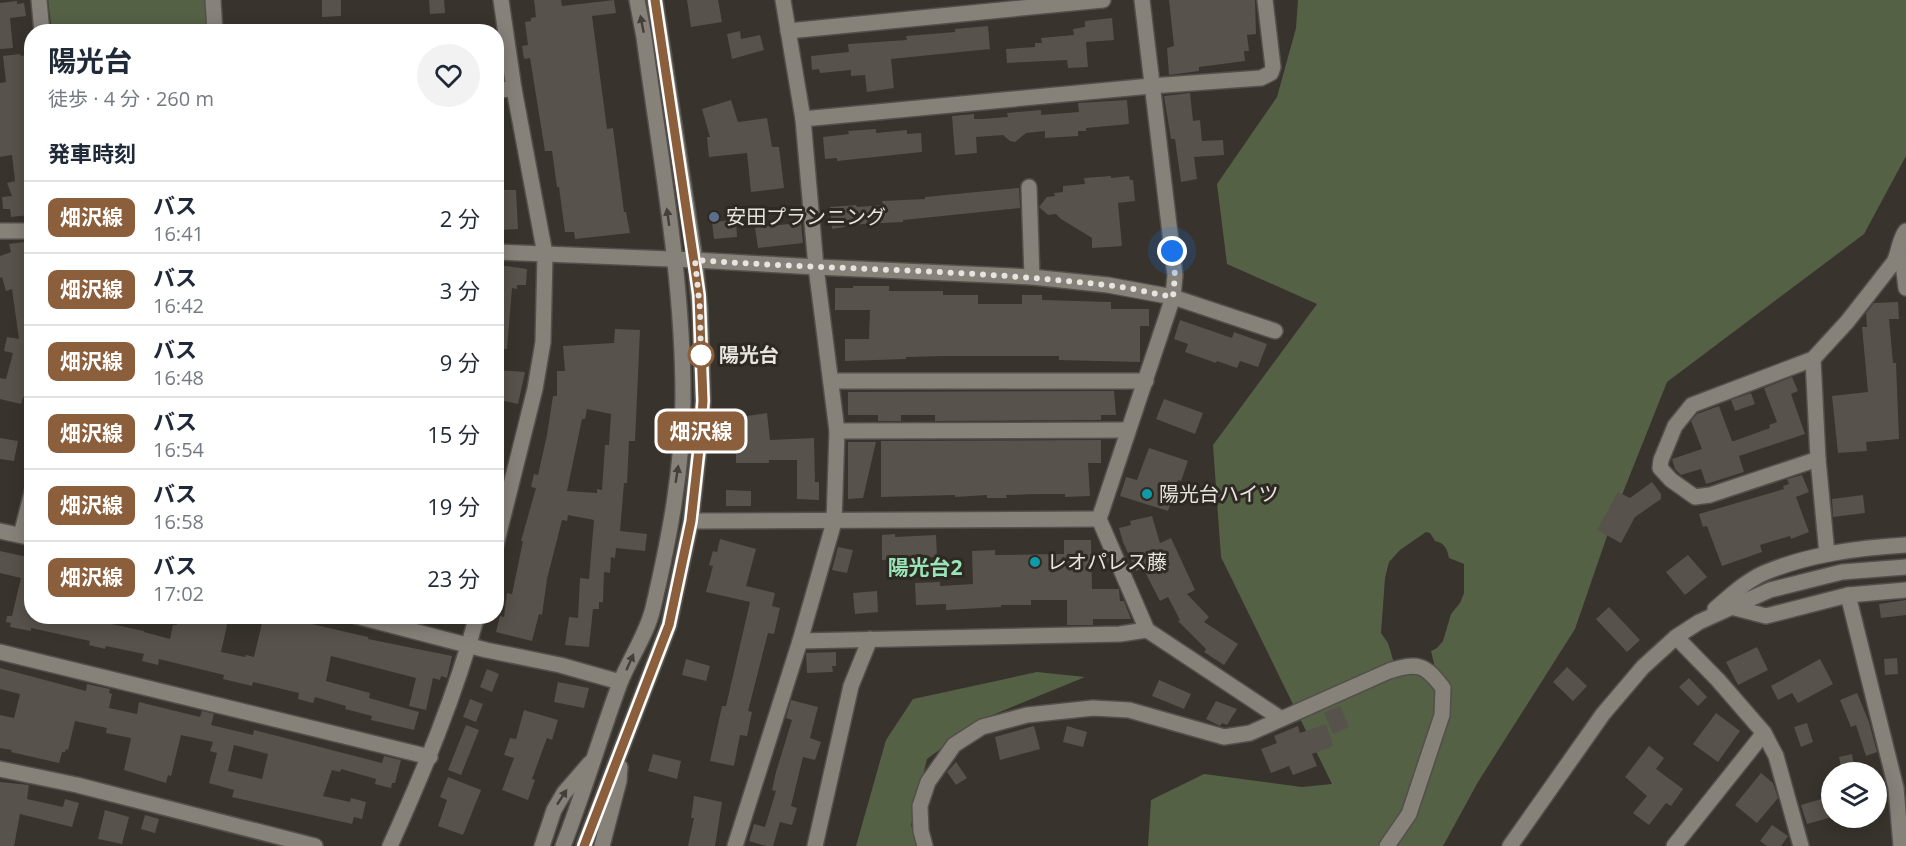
<!DOCTYPE html>
<html lang="ja">
<meta charset="utf-8">
<style>
:root{--surface:#fff;--page:#f2f2f3;--text:#1f2937;--muted:#747a83;--line:#e0e1e3}
body{margin:0;font-family:"Open Sans","Noto Sans JP",sans-serif;background:var(--page);color:var(--text);height:100vh;display:flex;flex-direction:column;font-size:22px;white-space:nowrap}
*{box-sizing:border-box;margin:0}
p{font-size:20px;color:var(--muted)}
.icon{flex:none;width:33px;height:33px;fill:none;stroke:currentColor;stroke-width:2;stroke-linecap:round;stroke-linejoin:round}
.map{position:relative;flex:1;overflow:hidden}
.side{position:absolute;left:24px;top:24px;width:480px;height:600px;display:flex;flex-direction:column;background:var(--surface);border-radius:24px;box-shadow:0 3px 15px #0003}
.side>*{flex:none}
.badge{padding:0 12px;border-radius:9px;font-size:21px;line-height:39px}
.tools{position:absolute;left:1821px;top:762px;display:grid;gap:12px}
.tools a{display:grid;place-items:center;width:66px;height:66px;border-radius:50%;background:var(--surface);box-shadow:0 3px 15px #0003;font-size:30px}
.you{position:absolute;width:30px;height:30px;margin:-15px;border:4px solid #fff;border-radius:50%;background:#1a73e8;box-shadow:0 0 0 9px #1a73e833}
.map>.badge{position:absolute;translate:-50% -50%;box-shadow:0 0 0 3px #fff}
h2{padding:0 24px;font-size:22px;line-height:54px}
.round{display:grid;place-items:center;flex:none;width:63px;height:63px;border-radius:32px;background:var(--page)}
.head{display:flex;align-items:center;justify-content:space-between;height:102px;padding:0 24px}
h1{font-size:28px;font-weight:700;line-height:45px}
ul{padding:0;list-style:none}
li{display:flex;align-items:center;gap:18px;height:72px;padding:0 24px;border-top:2px solid var(--line)}
li div{flex:1}
li b{display:block;font-size:22px}
li em{font-style:normal}
li .badge{min-width:66px;font-weight:700;text-align:center}
.map>svg:first-child{display:block}
.green{fill:#546145;fill-rule:evenodd}
.building{fill:#57524b;fill-rule:evenodd}
.lines{fill:none;stroke-linecap:round;stroke-linejoin:round}
.minor-casing{stroke:#534f4a;stroke-width:18}
.minor{stroke:#868179;stroke-width:15}
.oneway{fill:#443f38}
.line-casing{stroke:#fff;stroke-width:14}
.line{stroke:#8b5e3c;stroke-width:9}
.walk{stroke:#e7e4df;stroke-width:6;stroke-dasharray:0 10.8}
.service-dot{fill:#5c6f8a;stroke:#2e2923;stroke-width:2}
.stop-dot{fill:#fff;stroke:#8b5e3c;stroke-width:3}
.culture-dot{fill:#0f9aa8;stroke:#2e2923;stroke-width:2}
.labels{text-anchor:middle;stroke-width:6;stroke-linejoin:round;paint-order:stroke}
.poi-label{font-size:20px;fill:#e7e4df;stroke:#2e2923;text-anchor:start}
.stop-label{font-size:20px;font-weight:bold;fill:#e7e4df;stroke:#2e2923;text-anchor:start}
.neighbourhood-label{font-size:21px;font-weight:bold;fill:#98e6b8;stroke:#2e2923}
</style>
<div class="map">
<svg width="1906" height="846" viewBox="0 0 1906 846">
<rect width="100%" height="100%" fill="#38332d"/>
<g class="green">
<polygon points="48,0 208,0 209,31 52,31"/>
<path d="M1298 0H1906V156L1864 234 1667 382 1616 510 1575 629 1478 782 1443 846H1148L1151 800 1204 774 1302 787 1332 784 1221 557 1213 445 1317 304 1227 264 1217 184 1277 97 1296 28ZM1426 532 1430 533 1435 541C1445 543 1447 549 1449 558L1464 564V593L1460 603 1451 614 1443 641 1437 648 1431 651 1435 668 1430 682 1408 667 1394 663 1388 643 1381 633 1385 578 1389 562 1400 550Z"/>
<polygon points="1037,672 1085,677 978,721 927,759 911,825 917,846 856,846 886,740 913,699"/>
</g>
<g class="building">
<polygon points="322,0 341,0 341,16 322,17"/>
<polygon points="429,0 444,0 445,13 430,14"/>
<polygon points="534,0 561,0 562,6 614,0 616,13 592,16 607,129 613,128 624,212 626,212 630,233 575,239 574,232 565,232 559,187 557,187 552,151 545,151 530,58 524,59 522,46 528,45 525,22 531,21 531,18 536,17"/>
<polygon points="687,0 718,0 722,22 691,27"/>
<polygon points="1169,0 1255,0 1256,34 1247,35 1249,51 1244,51 1245,61 1199,67 1199,71 1169,75 1167,48 1174,46"/>
<polygon points="17,1 17,4 24,3 26,16 10,18 13,48 0,49 0,3"/>
<polygon points="1112,18 1114,40 1086,42 1088,67 1068,68 1067,60 1007,63 1006,49 1035,47 1035,43 1042,43 1041,38 1074,35 1073,29 1085,27 1085,21"/>
<polygon points="988,26 990,49 891,59 894,88 867,92 865,75 851,76 851,70 820,73 819,69 812,70 811,56 849,52 848,44 907,40 906,36 955,32 955,29"/>
<polygon points="740,31 741,39 760,35 764,50 732,59 727,34"/>
<polygon points="20,54 21,56 32,54 32,211 29,211 29,215 11,217 10,209 3,209 2,197 12,196 7,183 15,181 12,155 0,157 0,83 6,82 3,56"/>
<polygon points="1190,93 1193,121 1200,120 1202,141 1223,140 1224,155 1194,157 1197,179 1181,182 1175,139 1171,139 1164,96"/>
<polygon points="731,100 738,122 767,118 772,147 779,147 784,188 751,192 747,153 709,157 707,137 710,137 702,109"/>
<polygon points="1127,100 1129,124 1086,128 1086,131 1078,131 1078,136 1045,138 1045,131 1026,133 1015,142 1010,141 1003,135 976,137 977,153 955,155 952,116 974,114 974,119 982,119 1008,117 1007,113 1041,110 1041,115 1079,112 1078,103"/>
<polygon points="876,129 876,133 907,130 907,134 921,133 922,152 837,161 837,158 825,159 823,137 849,134 848,131"/>
<polygon points="1111,176 1111,178 1129,176 1130,180 1133,180 1135,201 1118,203 1122,246 1092,248 1092,238 1061,219 1056,214 1048,215 1039,207 1047,197 1055,196 1054,193 1063,192 1063,186 1085,184 1084,178"/>
<polygon points="1019,188 1020,208 903,220 903,222 845,225 845,227 832,229 830,207 856,205 857,207 883,205 882,201 925,199 925,197"/>
<polygon points="497,190 516,190 518,229 499,230"/>
<polygon points="736,220 737,237 714,239 712,222"/>
<polygon points="801,223 803,243 758,248 755,227"/>
<polygon points="32,241 32,389 29,398 23,397 21,404 0,399 0,378 6,379 13,353 4,351 7,337 19,339 12,289 6,291 2,277 0,278 0,256 11,252 9,244"/>
<polygon points="506,266 527,269 526,285 517,285 517,289 512,288 507,349 496,349 496,267"/>
<polygon points="853,286 889,286 889,291 943,291 943,295 978,295 978,304 1022,304 1022,295 1042,295 1042,300 1111,302 1111,309 1149,309 1149,326 1140,326 1140,362 1059,360 1059,356 945,356 906,357 906,359 845,361 845,339 869,339 870,310 835,310 835,288 853,288"/>
<polygon points="1898,302 1899,319 1889,319 1893,363 1896,363 1899,439 1866,442 1867,451 1838,453 1832,396 1868,392 1862,327 1867,327 1866,313 1874,303"/>
<polygon points="1180,320 1232,338 1234,332 1267,344 1258,367 1240,361 1237,368 1217,361 1216,363 1185,352 1188,344 1174,339"/>
<path d="M615 329 640 330 635 441H629L627 483H624L620 531 647 534 645 551 616 548 615 558 611 557 610 573 604 572 603 602H599V609H593L589 647 565 645 569 617 578 618 580 578 589 579 594 520 568 515 567 521 562 520 547 579 542 615 539 614 532 641 496 632 500 616 504 617 507 593 512 594 523 541H521L536 488 531 487 534 474 538 475 547 435 553 396H557V371H565L563 346 614 343ZM587 409 611 414 609 445H605L602 490 597 489V493L567 491 582 419H585Z"/>
<polygon points="496,370 525,372 518,404 496,399"/>
<polygon points="1792,377 1798,391 1791,394 1805,434 1739,456 1744,472 1706,484 1701,469 1681,475 1675,469 1672,459 1702,449 1691,421 1697,414 1719,406 1732,441 1734,441 1770,428 1769,425 1777,422 1764,388"/>
<polygon points="1114,391 1116,415 1101,415 1101,420 935,421 935,415 901,415 901,421 878,421 878,415 848,415 848,392"/>
<polygon points="1751,393 1755,404 1735,411 1731,400"/>
<polygon points="1164,399 1203,413 1195,434 1156,419"/>
<polygon points="767,413 770,440 814,438 815,482 819,482 819,500 797,499 797,460 769,460 769,463 736,463 736,441 743,442 740,417"/>
<polygon points="0,438 18,441 14,461 0,459"/>
<polygon points="1101,440 1101,463 1088,463 1090,496 1065,497 1065,494 1038,494 1006,495 1007,498 987,498 987,495 955,497 955,495 881,497 881,441"/>
<polygon points="848,442 876,442 863,498 848,499"/>
<polygon points="1149,448 1188,461 1181,481 1178,480 1168,511 1120,496 1126,477 1137,480"/>
<polygon points="1802,475 1809,492 1796,497 1809,532 1791,539 1790,536 1760,545 1762,552 1722,566 1707,526 1703,527 1699,514 1784,489 1783,486 1789,484 1787,479"/>
<polygon points="1652,482 1661,494 1661,499 1635,517 1621,543 1597,530 1618,492 1630,498"/>
<polygon points="726,490 751,491 751,506 726,506"/>
<polygon points="1863,495 1865,513 1833,517 1832,499"/>
<polygon points="1152,516 1160,543 1171,538 1195,590 1187,594 1209,617 1204,622 1238,644 1224,665 1204,652 1206,649 1178,621 1180,620 1168,597 1160,601 1143,568 1136,571 1123,542 1119,528 1131,525 1130,521"/>
<polygon points="895,534 895,537 936,535 937,557 882,560 882,535"/>
<polygon points="720,539 756,549 746,586 775,593 772,606 780,608 774,634 768,633 748,711 752,712 747,736 740,735 734,766 710,761 722,706 726,706 750,602 706,592 713,566 709,565 713,551 717,552"/>
<polygon points="1064,540 1091,540 1092,589 1119,589 1120,601 1124,601 1131,619 1093,619 1093,625 1067,625 1067,600 1031,600 1031,605 1001,605 1001,607 946,610 946,604 916,605 915,583 940,582 940,586 973,584 972,551 995,550 995,555 1064,554"/>
<polygon points="838,547 853,550 847,573 832,570"/>
<polygon points="0,551 32,558 32,616 78,617 144,631 144,632 170,639 173,625 177,625 179,616 229,616 221,652 245,657 246,655 254,657 263,619 267,620 267,616 277,616 368,637 368,639 452,656 447,678 441,676 440,680 433,678 426,710 409,706 416,678 331,656 326,681 370,693 369,698 419,712 414,730 371,720 372,716 345,709 346,706 315,697 313,703 298,699 299,693 253,682 252,686 223,679 224,675 159,659 158,665 142,661 144,654 106,646 105,649 89,645 90,641 31,628 31,631 10,627 11,623 6,622 7,616 12,616 21,578 0,573"/>
<polygon points="1688,555 1707,577 1685,595 1666,572"/>
<polygon points="877,591 878,612 855,614 853,593"/>
<polygon points="1906,600 1906,615 1881,618 1879,604"/>
<polygon points="1609,607 1640,640 1627,652 1596,619"/>
<polygon points="1757,647 1768,670 1738,685 1726,662"/>
<polygon points="836,652 836,666 832,666 833,672 807,673 806,653"/>
<polygon points="1897,658 1898,674 1885,675 1884,659"/>
<polygon points="686,659 710,666 706,681 682,675"/>
<polygon points="1820,659 1833,684 1798,703 1792,693 1778,700 1771,686"/>
<polygon points="1567,667 1587,686 1573,701 1553,682"/>
<path d="M0 668 86 691 87 684 110 689 109 693 112 694 109 708 137 714 139 702 200 717 202 711 214 714 211 725 253 735 254 730 382 763 384 756 401 760 395 783H392L391 788 375 784 376 779 341 769 340 772 332 770 323 796 350 802 351 798 366 802 362 819 354 817 352 824 232 797 234 790 209 783 217 753 210 751 213 742 181 735 171 776 168 775 166 783 124 770 131 738 106 733 107 728 75 721 68 750 66 749 65 752H62L59 763 11 752 12 750 0 748V715L14 718 20 694 0 689ZM234 745 268 754 262 779 228 771Z"/>
<polygon points="487,669 499,674 492,692 480,687"/>
<polygon points="1689,678 1707,697 1698,706 1679,687"/>
<polygon points="1159,680 1191,694 1184,709 1152,696"/>
<polygon points="558,682 589,688 584,708 554,702"/>
<polygon points="1857,693 1869,722 1877,752 1866,756 1856,725 1851,727 1840,700"/>
<polygon points="470,699 483,704 476,722 463,717"/>
<polygon points="791,700 818,707 810,738 821,742 815,760 803,757 791,806 797,808 792,825 780,822 773,846 766,846 749,841 754,824 765,827 776,791 772,790 776,772 792,720 786,718"/>
<polygon points="1216,701 1237,709 1227,725 1222,723 1220,726 1206,719"/>
<polygon points="1340,706 1349,727 1333,734 1324,713"/>
<polygon points="524,710 558,720 552,740 547,738 532,779 535,780 528,800 502,790 514,758 504,755 510,738 516,739"/>
<polygon points="1716,713 1740,731 1718,762 1693,744"/>
<polygon points="1807,723 1813,742 1801,747 1794,727"/>
<polygon points="1326,724 1333,746 1312,754 1317,766 1293,775 1289,766 1271,773 1261,749 1277,743 1274,736 1298,726 1300,733"/>
<polygon points="466,725 479,730 461,775 448,770"/>
<polygon points="1034,726 1040,749 1000,760 995,737"/>
<polygon points="1067,726 1087,732 1083,747 1063,742"/>
<polygon points="1649,746 1664,758 1656,769 1683,789 1671,806 1666,803 1649,825 1633,813 1647,796 1625,777"/>
<polygon points="653,754 681,761 677,779 648,771"/>
<polygon points="1852,754 1855,772 1842,772 1839,757"/>
<polygon points="956,762 967,778 956,785 947,772"/>
<polygon points="1761,773 1773,783 1778,798 1757,823 1735,805"/>
<polygon points="448,777 481,790 463,835 438,826 447,800 440,797"/>
<polygon points="0,782 29,785 27,799 63,807 65,799 79,803 72,827 20,814 14,846 0,846"/>
<polygon points="694,796 722,802 715,846 688,846 694,818 691,818"/>
<polygon points="1832,796 1832,817 1807,824 1801,805"/>
<polygon points="105,810 129,817 122,844 98,839"/>
<polygon points="145,815 159,819 155,833 141,829"/>
<polygon points="1772,825 1788,836 1781,846 1767,846 1760,841"/>
</g>
<g class="lines">
<defs>
<g id="minor">
<polyline points="39,0 42,32"/>
<polyline points="213,0 215,32"/>
<polyline points="1142,0 1175,275 1173,297 1099,519 1147,630 1280,718"/>
<polyline points="788,31 1103,0"/>
<polyline points="496,90 514,89"/>
<polyline points="803,119 1151,86 1261,78 1271,73 1273,67 1265,0"/>
<polyline points="1029,187 1032,277"/>
<polyline points="0,231 32,231"/>
<polyline points="496,252 695,260 816,267 1032,277 1108,285 1173,297 1275,331"/>
<polyline points="1900,252 1902,256 1906,288"/>
<polyline points="1813,359 1818,459 1827,554"/>
<polyline points="831,381 1146,381"/>
<polyline points="837,431 1128,430"/>
<path d="M1818 459 1710 495 1695 497 1671 480 1660 468 1661 460 1675 426 1692 405 1813 359 1847 322 1894 262C1899 253 1899 239 1906 231"/>
<polyline points="691,521 1099,519"/>
<polyline points="0,531 32,538"/>
<polyline points="21,535 32,492"/>
<polyline points="496,545 535,389 543,342 545,254 514,89 501,0"/>
<polyline points="1848,595 1906,590"/>
<polyline points="1731,607 1766,616 1848,595 1896,788 1901,846"/>
<path d="M1715 609C1730 596 1746 581 1764 573 1809 554 1858 548 1906 545"/>
<polyline points="356,616 486,650 560,665 620,682"/>
<polyline points="1676,637 1718,680 1764,733 1776,756 1801,846"/>
<polyline points="800,641 1120,634 1147,630"/>
<polyline points="0,652 430,757"/>
<polyline points="0,769 77,785 315,846"/>
<path d="M390 846C424 771 455 696 477 616"/>
<polyline points="542,846 554,810 564,793 590,763"/>
<path d="M563 846C584 792 600 737 620 683 630 658 647 634 653 608 669 540 683 468 683 397 683 277 660 156 644 37L637 0"/>
<polyline points="584,846 669,625 691,521 700,440 703,401 700,309 695,260 655,0"/>
<polyline points="602,846 619,781 620,767"/>
<polyline points="735,846 800,641 834,522 837,431 816,267 803,119 783,0"/>
<polyline points="815,846 851,686 870,639"/>
<path d="M925 846 921 831 920 806 928 782 954 745 982 727 1027 715 1093 708 1129 710 1224 737 1250 733 1389 671C1418 662 1425 664 1443 688L1442 715 1409 814 1387 846"/>
<polyline points="1510,846 1603,714 1643,667 1676,637 1699,622 1770,590 1842,572 1906,567"/>
<polyline points="1674,846 1764,733"/>
</g>
</defs>
<use href="#minor" class="minor-casing"/>
<use href="#minor" class="minor"/>
</g>
<defs><path id="oneway-solid" d="M-6-.8H1V-3.2L6.5 0L1 3.2V.8H-6Z" transform="scale(1.5)"/></defs>
<g class="oneway">
<use href="#oneway-solid" transform="translate(642 24) rotate(-101)"/>
<use href="#oneway-solid" transform="translate(668 217) rotate(-98)"/>
<use href="#oneway-solid" transform="translate(677 474) rotate(-81)"/>
<use href="#oneway-solid" transform="translate(630 662) rotate(-66)"/>
<use href="#oneway-solid" transform="translate(562 797) rotate(-57)"/>
</g>
<g class="lines">
<defs>
<polyline id="line" points="584,846 669,625 691,521 700,440 703,401 699,295 655,0"/>
</defs>
<use href="#line" class="line-casing"/>
<use href="#line" class="line"/>
<path class="walk" d="M701 355V363L700 309 695 260C831 270 969 269 1105 285 1128 287 1151 293 1173 297L1175 275 1172 251"/>
</g>
<circle class="service-dot" cx="714" cy="217" r="6"/>
<circle class="stop-dot" cx="701" cy="355" r="12"/>
<g class="culture-dot">
<circle cx="1147" cy="494" r="6"/>
<circle cx="1035" cy="562" r="6"/>
</g>
<g class="labels">
<g class="poi-label">
<text x="726" y="224">安田プランニング</text>
<text x="1159" y="501">陽光台ハイツ</text>
<text x="1047" y="569">レオパレス藤</text>
</g>
<g class="stop-label">
<text x="719" y="362">陽光台</text>
</g>
<g class="neighbourhood-label">
<text x="925" y="575">陽光台2</text>
</g>
</g>
</svg>
<div class="tools">
<a><svg class="icon" aria-label="layers" viewBox="0 0 24 24"><path d="M12 4l9 5-9 5-9-5zM3 14l9 5 9-5"/></svg></a>
</div>
<div class="you" style="left:1172px;top:251px"></div>
<b class="badge" style="left:701px;top:431px;background:#8b5e3c;color:#fff">畑沢線</b>
<section class="side">
<div class="head"><div><h1>陽光台</h1><p>徒歩 · 4 分 · 260 m</p></div><a class="round"><svg class="icon" aria-label="heart" viewBox="0 0 24 24"><path d="M12 20l-8-8c-3-5 5-10 8-4 3-6 11-1 8 4z"/></svg></a></div>
<h2>発車時刻</h2>
<ul>
<li><span class="badge" style="background:#8b5e3c;color:#fff">畑沢線</span><div><b>バス</b><p>16:41</p></div><em>2 分</em></li>
<li><span class="badge" style="background:#8b5e3c;color:#fff">畑沢線</span><div><b>バス</b><p>16:42</p></div><em>3 分</em></li>
<li><span class="badge" style="background:#8b5e3c;color:#fff">畑沢線</span><div><b>バス</b><p>16:48</p></div><em>9 分</em></li>
<li><span class="badge" style="background:#8b5e3c;color:#fff">畑沢線</span><div><b>バス</b><p>16:54</p></div><em>15 分</em></li>
<li><span class="badge" style="background:#8b5e3c;color:#fff">畑沢線</span><div><b>バス</b><p>16:58</p></div><em>19 分</em></li>
<li><span class="badge" style="background:#8b5e3c;color:#fff">畑沢線</span><div><b>バス</b><p>17:02</p></div><em>23 分</em></li>
</ul>
</section>
</div>
